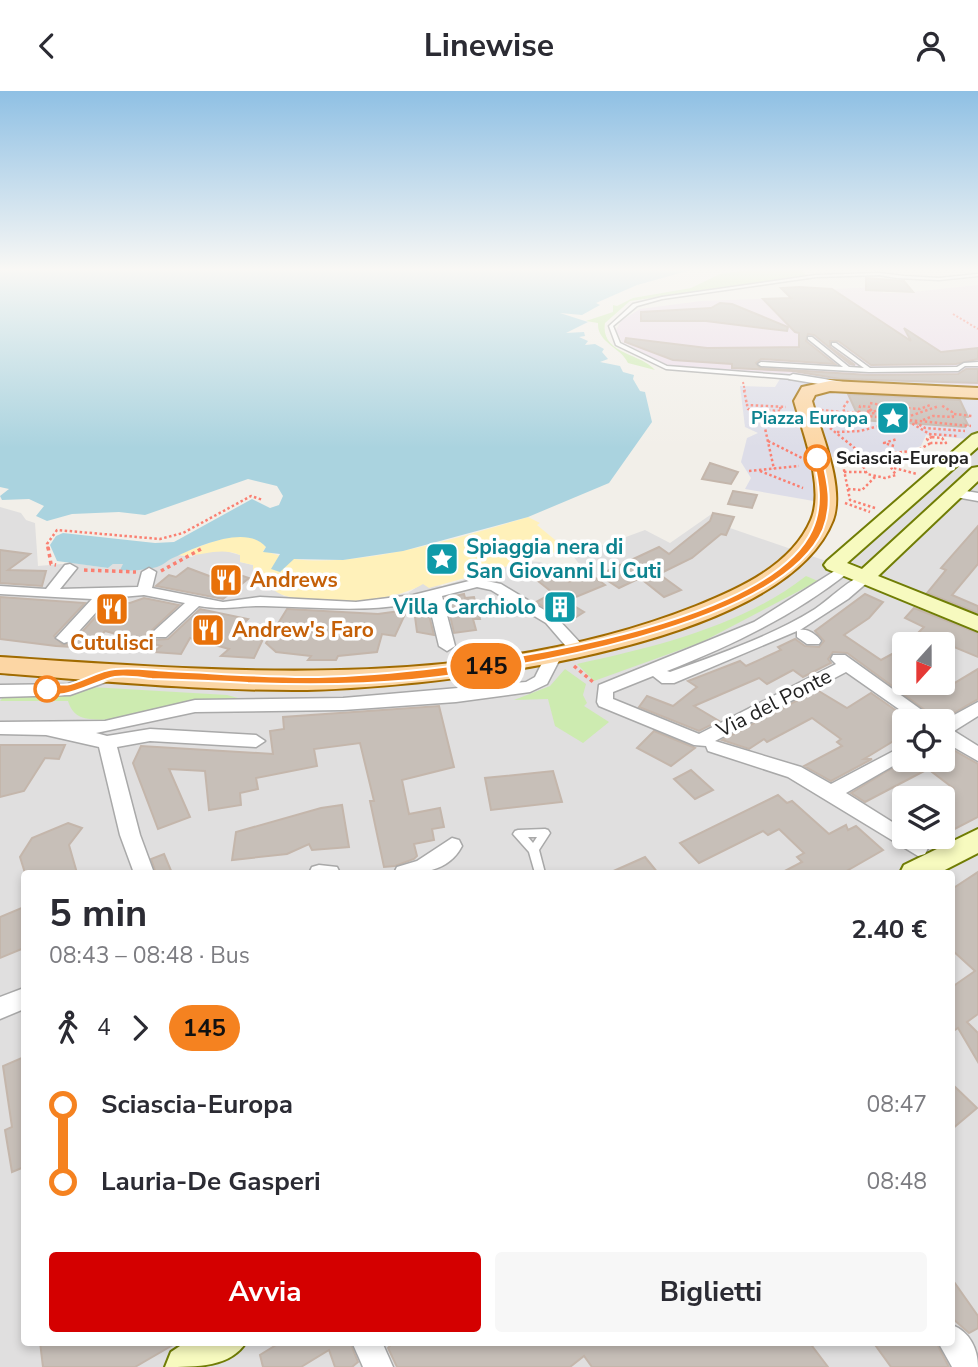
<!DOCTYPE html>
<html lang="it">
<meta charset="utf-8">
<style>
:root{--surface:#fff;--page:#f7f7f7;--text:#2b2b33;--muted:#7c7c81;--accent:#d40000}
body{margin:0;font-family:"Nunito Sans",sans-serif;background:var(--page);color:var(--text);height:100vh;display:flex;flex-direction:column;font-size:26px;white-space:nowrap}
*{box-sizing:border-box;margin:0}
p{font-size:23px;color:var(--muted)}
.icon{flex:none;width:38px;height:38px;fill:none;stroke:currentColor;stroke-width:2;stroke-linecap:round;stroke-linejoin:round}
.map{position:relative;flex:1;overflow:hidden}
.details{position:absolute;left:21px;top:779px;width:934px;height:476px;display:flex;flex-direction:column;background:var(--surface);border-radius:7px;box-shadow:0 4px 10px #0003}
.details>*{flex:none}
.badge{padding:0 14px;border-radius:23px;font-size:24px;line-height:46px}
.needle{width:46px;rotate:201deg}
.controls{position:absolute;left:892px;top:541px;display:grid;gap:14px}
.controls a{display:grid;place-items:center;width:63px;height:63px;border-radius:7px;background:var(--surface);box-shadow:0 4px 10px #0003;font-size:35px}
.map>.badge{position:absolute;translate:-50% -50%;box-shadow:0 0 0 4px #fff}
.legs{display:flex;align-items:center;gap:10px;height:77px;padding:0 28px;font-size:23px}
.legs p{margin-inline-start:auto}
.overview{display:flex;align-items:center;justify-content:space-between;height:119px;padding:0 28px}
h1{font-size:38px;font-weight:700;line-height:52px}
.cta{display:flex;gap:14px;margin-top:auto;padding:14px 28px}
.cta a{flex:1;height:80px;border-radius:7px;background:var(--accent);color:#fff;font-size:28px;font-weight:700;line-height:80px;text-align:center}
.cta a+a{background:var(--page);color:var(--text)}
ul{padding:0 28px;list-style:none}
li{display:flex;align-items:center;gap:24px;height:77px;font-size:26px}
li i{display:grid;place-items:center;width:10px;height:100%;margin:0 9px;background:currentColor}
li i::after{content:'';width:18px;height:18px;margin:-9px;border:5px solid;border-radius:50%;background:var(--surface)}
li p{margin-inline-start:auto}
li:first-child i{background:linear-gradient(#0000 50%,currentColor 0)}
li:last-child i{background:linear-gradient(currentColor 50%,#0000 0)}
header{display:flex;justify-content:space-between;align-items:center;height:91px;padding:0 28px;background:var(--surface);font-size:32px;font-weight:700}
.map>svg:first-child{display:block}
.residential{fill:#e0dfdf;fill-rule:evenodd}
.industrial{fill:#ebdbe8}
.grass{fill:#cdebb0}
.sand{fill:#fff1ba}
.plaza{fill:#dddde8}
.water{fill:#aad3df}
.building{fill:#c7bfb8;stroke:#c4b6ab;stroke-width:2}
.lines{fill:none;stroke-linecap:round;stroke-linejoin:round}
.lane-casing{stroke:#a9a9a9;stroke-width:3}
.street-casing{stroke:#a9a9a9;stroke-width:3}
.secondary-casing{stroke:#707d05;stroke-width:4}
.primary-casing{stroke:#a06b00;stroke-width:4}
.path-far2{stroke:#fa8072;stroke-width:2;stroke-dasharray:2 2;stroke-linecap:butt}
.path-far1{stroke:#fa8072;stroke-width:2.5;stroke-dasharray:2.5 2.5;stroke-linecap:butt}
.path{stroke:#fa8072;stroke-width:3.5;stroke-dasharray:3.5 3.5;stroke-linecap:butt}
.lane{fill:#fff;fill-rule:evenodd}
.street{fill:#fff;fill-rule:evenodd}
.secondary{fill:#f7fabf;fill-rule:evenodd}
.primary{fill:#fcd6a4;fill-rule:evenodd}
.line-1{fill:#f58220;stroke:#fff;stroke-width:2}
.stop-1-dot{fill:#fff;stroke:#f58220;stroke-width:3.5}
.labels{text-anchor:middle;stroke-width:7;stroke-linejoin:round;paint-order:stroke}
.far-culture-label{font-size:18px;font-weight:bold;fill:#0d838f;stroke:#fff;text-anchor:end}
.far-stop-label{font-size:18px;font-weight:bold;fill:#222;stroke:#fff;text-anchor:start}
.culture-label{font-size:21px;font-weight:bold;fill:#0d838f;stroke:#fff;text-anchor:start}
.food-label{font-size:21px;font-weight:bold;fill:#c56008;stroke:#fff;text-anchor:start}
.street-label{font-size:21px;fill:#222;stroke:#fff}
</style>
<header><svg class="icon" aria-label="back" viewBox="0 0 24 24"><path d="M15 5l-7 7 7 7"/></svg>Linewise<svg class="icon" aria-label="person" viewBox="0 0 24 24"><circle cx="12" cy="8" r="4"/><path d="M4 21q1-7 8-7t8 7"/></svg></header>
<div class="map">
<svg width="978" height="1276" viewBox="0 0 978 1276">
<rect width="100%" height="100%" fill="#f2efe9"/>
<path class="residential" d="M978 342V1276H0V416L21 422 26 429 35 432 38 475 74 472 108 477 113 473H124L121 479 138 478 157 474 178 464 192 466 200 461 222 459 240 464V471L253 474 261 489 284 505 351 509 408 502 423 492 442 495 508 475 517 476 525 470 541 471 555 481 580 474 570 461 604 454 645 439 670 452 713 422 733 426 730 437 829 471ZM905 553H943V592H905ZM905 630H943V668H905ZM905 707H943V746H905ZM24 782H952V1251H24Z"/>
<polygon class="industrial" points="978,194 978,295 669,275 622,251 616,239 621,230 640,218 701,210 838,205 835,198 877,196 883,202 902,202"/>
<g class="grass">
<path d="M747 179H801L808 186 630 210 605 232C600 263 641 262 655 279L628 272C621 256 597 252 598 232L586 230 613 221V214L617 215 633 207 691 197 720 183Z"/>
<path d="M806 485 818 490 702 551 594 590 577 573C656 556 742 535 806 485Z"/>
<polygon points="565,578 586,593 583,604 587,612 584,615 609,631 583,652 555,635 548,608 514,609 550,595"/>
<path d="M91 596 227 604 242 608C205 610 109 637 81 626 74 623 70 617 68 610H0L4 605Z"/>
</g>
<path class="sand" d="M528 426 540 432 537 434 566 458 525 470 517 476 508 475 429 497 423 493C392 512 322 515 286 505 274 502 260 488 253 478V474L240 471V464C218 455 200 467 178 464 202 455 247 432 266 456L263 460C274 462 284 467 294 468 361 477 463 446 528 426Z"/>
<polygon class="plaza" points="779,282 978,295 978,349 926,344 921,355 910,359 818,367 825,412 745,398 751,387 741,371 747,347 758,342 745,336 740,295 775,296 780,288"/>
<path class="water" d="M0 179H691L637 194 596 212 600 214 582 224 560 222 588 231 566 242 584 241 585 245 579 246 588 250 585 254 595 253 604 258 602 261 608 268 600 271 620 275 623 281 634 284 633 288 640 300 645 301 652 331 609 392 528 426 403 460 343 469 294 468 280 481 271 478 280 463 263 461 266 456C247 433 198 455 175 466 167 469 164 474 157 476 145 479 133 480 120 479L123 473H113L108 477 57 470 50 454 56 445 63 442 155 452 174 451 252 408 270 417 279 414 283 405 277 395 248 388 145 424 119 421 72 423 47 430 36 425 44 415 29 408 2 409 0 405 9 398 0 396Z"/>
<g class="building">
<polygon points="866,187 904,190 913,201 866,199"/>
<polygon points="799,196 832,198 911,250 904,237 941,261 978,257 978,268 956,273 871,274 838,250 830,250 830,256 855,274 850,273 814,244 808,243 806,250 835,273 761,268 756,272 760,277 869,284 958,283 966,278 978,278 978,292 840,288 793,280 732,277 732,273 673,269 625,251 626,247 707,257 799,256 799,242 795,241 763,208 791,207 781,197"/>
<polygon points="720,212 732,213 788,236 787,240 706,230 641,230 641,221 711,217"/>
<polygon points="848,303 960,309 968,326 964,326 968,334 964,333 965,336 860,329"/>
<polygon points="710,372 738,381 731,393 702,388"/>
<polygon points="733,400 757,404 752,417 728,413"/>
<polygon points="713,422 734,426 726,444 721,443 692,467 659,483 681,499 664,506 640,487 619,497 599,484 659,456 669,463 710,430"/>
<polygon points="978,435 978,473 952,504 978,515 978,522 927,502 946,479 941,477"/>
<polygon points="0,459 30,463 8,479 46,480 42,495 0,492"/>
<polygon points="188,477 212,486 223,478 249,487 223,508 156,495 169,484 176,486"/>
<polygon points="550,478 569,491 590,483 605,494 566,510 584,521 568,531 536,511 553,502 533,486"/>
<polygon points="464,503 465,507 474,506 480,528 473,528 476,539 454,542 446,507"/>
<polygon points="865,503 883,511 869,527 844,544 881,569 905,556 905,592 918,592 936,603 978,578 978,608 940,630 847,562 833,561 828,568 831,572 803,586 793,579 767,593 759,587 694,615 719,630 699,640 639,616 647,605 673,615 697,596 688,590 740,570 746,575 781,559 778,556 795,548 805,555 819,556 824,550 815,540"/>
<polygon points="0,506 85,512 54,545 63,554 72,552 108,512 130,512 144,507 179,514 152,539 150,544 154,549 168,548 200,518 248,528 235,541 265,544 254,567 221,565 229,558 190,547 181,563 153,561 161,555 105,540 90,557 56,555 0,548"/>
<polygon points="427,516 434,544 417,541 414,518"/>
<polygon points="914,517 978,542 978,566 947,553 910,553 926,544 919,541 924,536 905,527"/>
<polygon points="287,518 378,523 407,519 395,545 382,543 377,561 338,565 336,569 308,569 311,565 276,561 266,552"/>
<polygon points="817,599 847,617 871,602 911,630 905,630 905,643 864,668 872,668 831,690 804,675 842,655 837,651 841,648 812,627 767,651 764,648 749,658 722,649"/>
<polygon points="439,615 454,676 402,689 409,723 440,717 444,736 432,738 434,749 414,753 417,765 414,768 395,775 384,776 370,710 374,710 360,652 314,658 317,675 256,687 258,698 240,702 241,714 209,719 205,680 169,678 190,726 158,738 133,672 141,655 273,663 270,640 284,638 283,626"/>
<polygon points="654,640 693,656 695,657 671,675 637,657"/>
<polygon points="943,653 978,673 978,726 943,744 943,701 953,697 928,678 865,711 851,702 907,668 943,668"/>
<polygon points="0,654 65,654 59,668 45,667 24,700 0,706"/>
<polygon points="691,679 713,699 695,708 674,688"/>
<polygon points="553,680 562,711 491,719 485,687"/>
<polygon points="778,704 787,712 792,710 829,743 846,734 848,739 856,735 883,759 843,782 781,782 802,771 797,766 804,762 779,738 768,744 763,740 699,772 680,752"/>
<polygon points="342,714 349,756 312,759 309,753 287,763 232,769 236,741 321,717"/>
<polygon points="68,732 82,737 69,754 77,782 25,782 20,766 32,747"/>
<polygon points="164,763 172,782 156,782 151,768"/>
<polygon points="645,766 658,782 609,782"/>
<polygon points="978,781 978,923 967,931 978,942 978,971 958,937 952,941 952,896 975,880 952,859 952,798"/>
<polygon points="24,816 24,857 0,867 0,826"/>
<polygon points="24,966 24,1076 12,1081 5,1039 12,1036 3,975"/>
<polygon points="952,993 977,1017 952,1038"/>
<polygon points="952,1188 978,1225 978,1237 969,1242 952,1227"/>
<polygon points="40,1251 178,1251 135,1276 43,1276"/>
<polygon points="281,1251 350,1251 358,1271 352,1276 335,1276 329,1259 301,1276 263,1276 260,1264"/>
<polygon points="394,1251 809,1251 828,1276 592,1276 584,1265 570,1276 397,1276 388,1257"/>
<polygon points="873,1251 936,1251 949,1276 891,1276"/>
</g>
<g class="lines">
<defs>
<g id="lane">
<polygon points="879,182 904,185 939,187 978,183 978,185 939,189 897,187 879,184 816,186 662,208 637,215 613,235 620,252 667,275 795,285 795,287 793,288 666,278 616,254 609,235 633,213 662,206 816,184"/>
<polygon points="808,246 812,246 849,276 864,277 832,254 832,252 836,252 870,277 957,276 964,272 978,271 978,275 965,275 958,280 869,281 761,275 758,273 761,271 843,276 808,248"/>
<path d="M545 738 548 739 550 742 539 759 545 782H535L529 761 513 743 515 740 518 739ZM528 746H537L533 752Z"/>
</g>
<g id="street">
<polygon points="793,283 849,292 854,295 849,298 789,288 788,286"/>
<polygon points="954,398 978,402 978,410 950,405 948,402"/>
<path d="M70 473 77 477 60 498 138 496 142 481 149 477 156 481 152 497 223 511 260 506 356 511 413 504 477 488 501 493 556 526 585 557 577 562 571 561 546 532 491 499 477 496 442 505 455 555 447 560 439 555 428 509C373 523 320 516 264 515 239 514 227 520 199 515L166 546H154L152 543 154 540 185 512 144 504 109 507 70 550 64 552 56 547 92 508 0 503V495L46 498 65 474Z"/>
<path d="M844 474 849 475V481C793 525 733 554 667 580L670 581C719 563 770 546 815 518 828 510 856 481 869 484V490L848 508 800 539C808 537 817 544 821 550L819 553H807L797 546V540L674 592H662L653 585 613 601V608L699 643 836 573 831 568 833 564H845L937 630H916L846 581 715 650 801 676 831 693 905 654V668L846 702 905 739V746C915 746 923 747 928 757L925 763 918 765 788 686 708 660 706 655 694 654 599 615 597 611 599 594 754 531Z"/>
<polygon points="555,557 563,562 547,593 530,601 456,611 343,619 195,621 96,642 107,645 150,638 256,644 265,650 256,656 150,650 117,656 140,744 154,782 134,782 120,744 99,656 46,644 0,643 0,631 105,630 195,609 343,607 526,591 535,586 549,558"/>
<polygon points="114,577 120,578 122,582 120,586 70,604 0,606 0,594 68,593"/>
<polygon points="978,611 978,625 954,640 978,655 978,670 943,650 943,630"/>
<path d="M452 747 459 749 462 755C448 782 420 782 394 782L397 776 417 770Z"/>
<polygon points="319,774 337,776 340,782 309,782 312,776"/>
<polygon points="24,897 24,918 0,928 0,906"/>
<path d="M952 1234C970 1241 978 1258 978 1276H952L938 1251H952Z"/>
<polygon points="352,1251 382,1251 393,1276 363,1276"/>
</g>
<g id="secondary">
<polygon points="978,342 978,356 847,472 862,478 972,377 978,376 978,390 878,485 978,525 978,540 827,478 824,474 827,470 972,344"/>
<polygon points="978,738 978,762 939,782 900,782 904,774"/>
<path d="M186 1251H246C231 1276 197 1276 165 1276L171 1261Z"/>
</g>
<path id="primary" d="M830 290 978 297V307L830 300 815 304 812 310C821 342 845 396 833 429 782 560 432 596 307 599 205 600 102 590 0 582V566C229 581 477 602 696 515 739 498 792 474 811 429 825 397 803 342 794 310L802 296Z"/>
</defs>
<use href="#lane" class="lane-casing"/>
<use href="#street" class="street-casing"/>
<use href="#secondary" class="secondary-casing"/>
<use href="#primary" class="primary-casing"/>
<g class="path-far2">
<polyline points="953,223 978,238"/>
<polyline points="743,291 745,300"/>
</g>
<g class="path-far1">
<polyline points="744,299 747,314"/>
<polyline points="848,310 843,317 845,323 971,335"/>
<polyline points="870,312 893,316 898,327"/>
<polyline points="780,316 781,320 748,318 747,314 786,316"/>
<polyline points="893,316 920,318 930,314"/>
<polyline points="761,319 774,378"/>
<polyline points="821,319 840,321"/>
<polyline points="867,320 871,321 869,317 873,321 880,318"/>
<polyline points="847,321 887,323"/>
<polyline points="859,322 860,315 872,316"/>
<polyline points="954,323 972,325"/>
<polyline points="901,324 910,325 939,315"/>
<polyline points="763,326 791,328"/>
<polyline points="923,329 933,325 953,326 952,321 941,314"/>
<polyline points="889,330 909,332"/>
<polyline points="908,330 931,344"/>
<polyline points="915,331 925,337 965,340"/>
<polyline points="830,337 872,371"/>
<polyline points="837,341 860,340 890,332 888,327"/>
<polyline points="929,343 958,345"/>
<polygon points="932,346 942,347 946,352 931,352 927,348"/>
<polyline points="768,350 804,368"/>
<polyline points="894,355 884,352 897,348"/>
<polyline points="894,364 927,375"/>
<polygon points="872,371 890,375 896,384 885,387 867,383 863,375"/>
<polyline points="894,377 917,383"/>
<polyline points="749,380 799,375"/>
<polyline points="760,380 803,397"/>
<polyline points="844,381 865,381"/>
<polyline points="848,398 862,399 875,386"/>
<polyline points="845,412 870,421"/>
<polyline points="875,417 850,409 842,369 918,359 931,352"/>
<polyline points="48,458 47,453 57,439 160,448 183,442 251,405 263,409"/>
</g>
<g class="path">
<polyline points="48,456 51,473 56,474"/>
<polyline points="84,479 136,481"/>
<polyline points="161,480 203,457"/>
<polyline points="255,490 266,496 265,499"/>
<polyline points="574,575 593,591"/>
</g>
<use href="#lane" class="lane"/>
<use href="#street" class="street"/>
<use href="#secondary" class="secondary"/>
<use href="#primary" class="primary"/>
</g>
<linearGradient id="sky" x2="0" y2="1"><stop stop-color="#8fc0e4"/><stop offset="0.5" stop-color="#f9f8f5"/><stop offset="1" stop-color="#f9f8f5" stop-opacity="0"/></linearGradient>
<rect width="978" height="357" fill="url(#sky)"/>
<path class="line-1" d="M817 364 822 367C828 392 833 414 823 439 780 536 509 579 412 589 357 594 302 594 248 592 216 590 184 589 152 588 141 587 127 584 115 586 96 589 58 615 40 598 48 590 60 595 70 593 85 589 100 579 115 578 133 576 151 579 169 580 214 582 261 586 306 586 415 586 763 547 812 439 823 415 819 392 813 367Z"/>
<defs>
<symbol id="sight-square" viewBox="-11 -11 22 22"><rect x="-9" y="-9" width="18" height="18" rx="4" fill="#0f9aa8" stroke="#fff"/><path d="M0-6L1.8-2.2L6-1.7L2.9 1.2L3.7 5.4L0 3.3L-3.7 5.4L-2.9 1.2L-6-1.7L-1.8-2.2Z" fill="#fff"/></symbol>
<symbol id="restaurant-square" viewBox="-11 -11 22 22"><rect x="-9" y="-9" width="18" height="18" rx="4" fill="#e8710a" stroke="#fff"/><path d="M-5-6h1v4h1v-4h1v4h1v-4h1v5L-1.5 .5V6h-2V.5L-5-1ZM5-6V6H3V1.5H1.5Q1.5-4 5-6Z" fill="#fff"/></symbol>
<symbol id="building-square" viewBox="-11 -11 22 22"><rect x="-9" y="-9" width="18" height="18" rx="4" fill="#0f9aa8" stroke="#fff"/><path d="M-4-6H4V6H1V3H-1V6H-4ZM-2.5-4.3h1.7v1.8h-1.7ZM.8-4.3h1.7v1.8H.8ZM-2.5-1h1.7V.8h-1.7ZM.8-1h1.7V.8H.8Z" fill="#fff"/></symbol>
</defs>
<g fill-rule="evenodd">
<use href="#sight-square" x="874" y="308" width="38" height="38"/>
<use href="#sight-square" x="423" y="449" width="38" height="38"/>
<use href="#restaurant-square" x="207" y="470" width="38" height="38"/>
<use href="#building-square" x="541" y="497" width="38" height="38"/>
<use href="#restaurant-square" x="93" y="499" width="38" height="38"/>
<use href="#restaurant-square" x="189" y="520" width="38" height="38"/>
</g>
<g class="stop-1-dot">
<circle cx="817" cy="367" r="12"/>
<circle cx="47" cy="598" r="12"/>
</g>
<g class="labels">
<g class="far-culture-label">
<text x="868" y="333">Piazza Europa</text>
</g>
<g class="far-stop-label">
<text x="836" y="373">Sciascia-Europa</text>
</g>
<g class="culture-label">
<text x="466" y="463">Spiaggia nera di<tspan x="466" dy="24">San Giovanni Li Cuti</tspan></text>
<text x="536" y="523" text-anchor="end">Villa Carchiolo</text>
</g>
<g class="food-label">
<text x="250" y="496">Andrews</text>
<text x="232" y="546">Andrew's Faro</text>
<text x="112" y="559" text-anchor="middle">Cutulisci</text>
</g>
<g class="street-label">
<text transform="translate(774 612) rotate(-27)" y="7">Via del Ponte</text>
</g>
</g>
</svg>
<div class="controls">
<a><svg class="needle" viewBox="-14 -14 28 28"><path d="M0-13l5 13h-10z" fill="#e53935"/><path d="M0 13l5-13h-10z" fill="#7c7c81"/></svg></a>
<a><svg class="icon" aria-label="locate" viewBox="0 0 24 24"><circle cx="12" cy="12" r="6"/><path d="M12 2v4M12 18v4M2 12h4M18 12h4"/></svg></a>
<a><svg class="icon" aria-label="layers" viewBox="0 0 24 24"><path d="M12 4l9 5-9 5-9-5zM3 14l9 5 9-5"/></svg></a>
</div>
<b class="badge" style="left:486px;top:575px;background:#f58220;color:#111">145</b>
<section class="details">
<div class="overview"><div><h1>5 min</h1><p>08:43 – 08:48 · Bus</p></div><b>2.40 €</b></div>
<div class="legs"><svg class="icon" aria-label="walk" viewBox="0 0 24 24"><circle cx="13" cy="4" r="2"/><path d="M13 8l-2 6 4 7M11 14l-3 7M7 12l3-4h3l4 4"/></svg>4<svg class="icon" aria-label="forward" viewBox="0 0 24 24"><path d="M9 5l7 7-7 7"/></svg><b class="badge" style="background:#f58220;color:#111">145</b></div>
<ul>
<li><i style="color:#f58220"></i><b>Sciascia-Europa</b><p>08:47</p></li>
<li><i style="color:#f58220"></i><b>Lauria-De Gasperi</b><p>08:48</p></li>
</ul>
<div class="cta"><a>Avvia</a><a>Biglietti</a></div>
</section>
</div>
